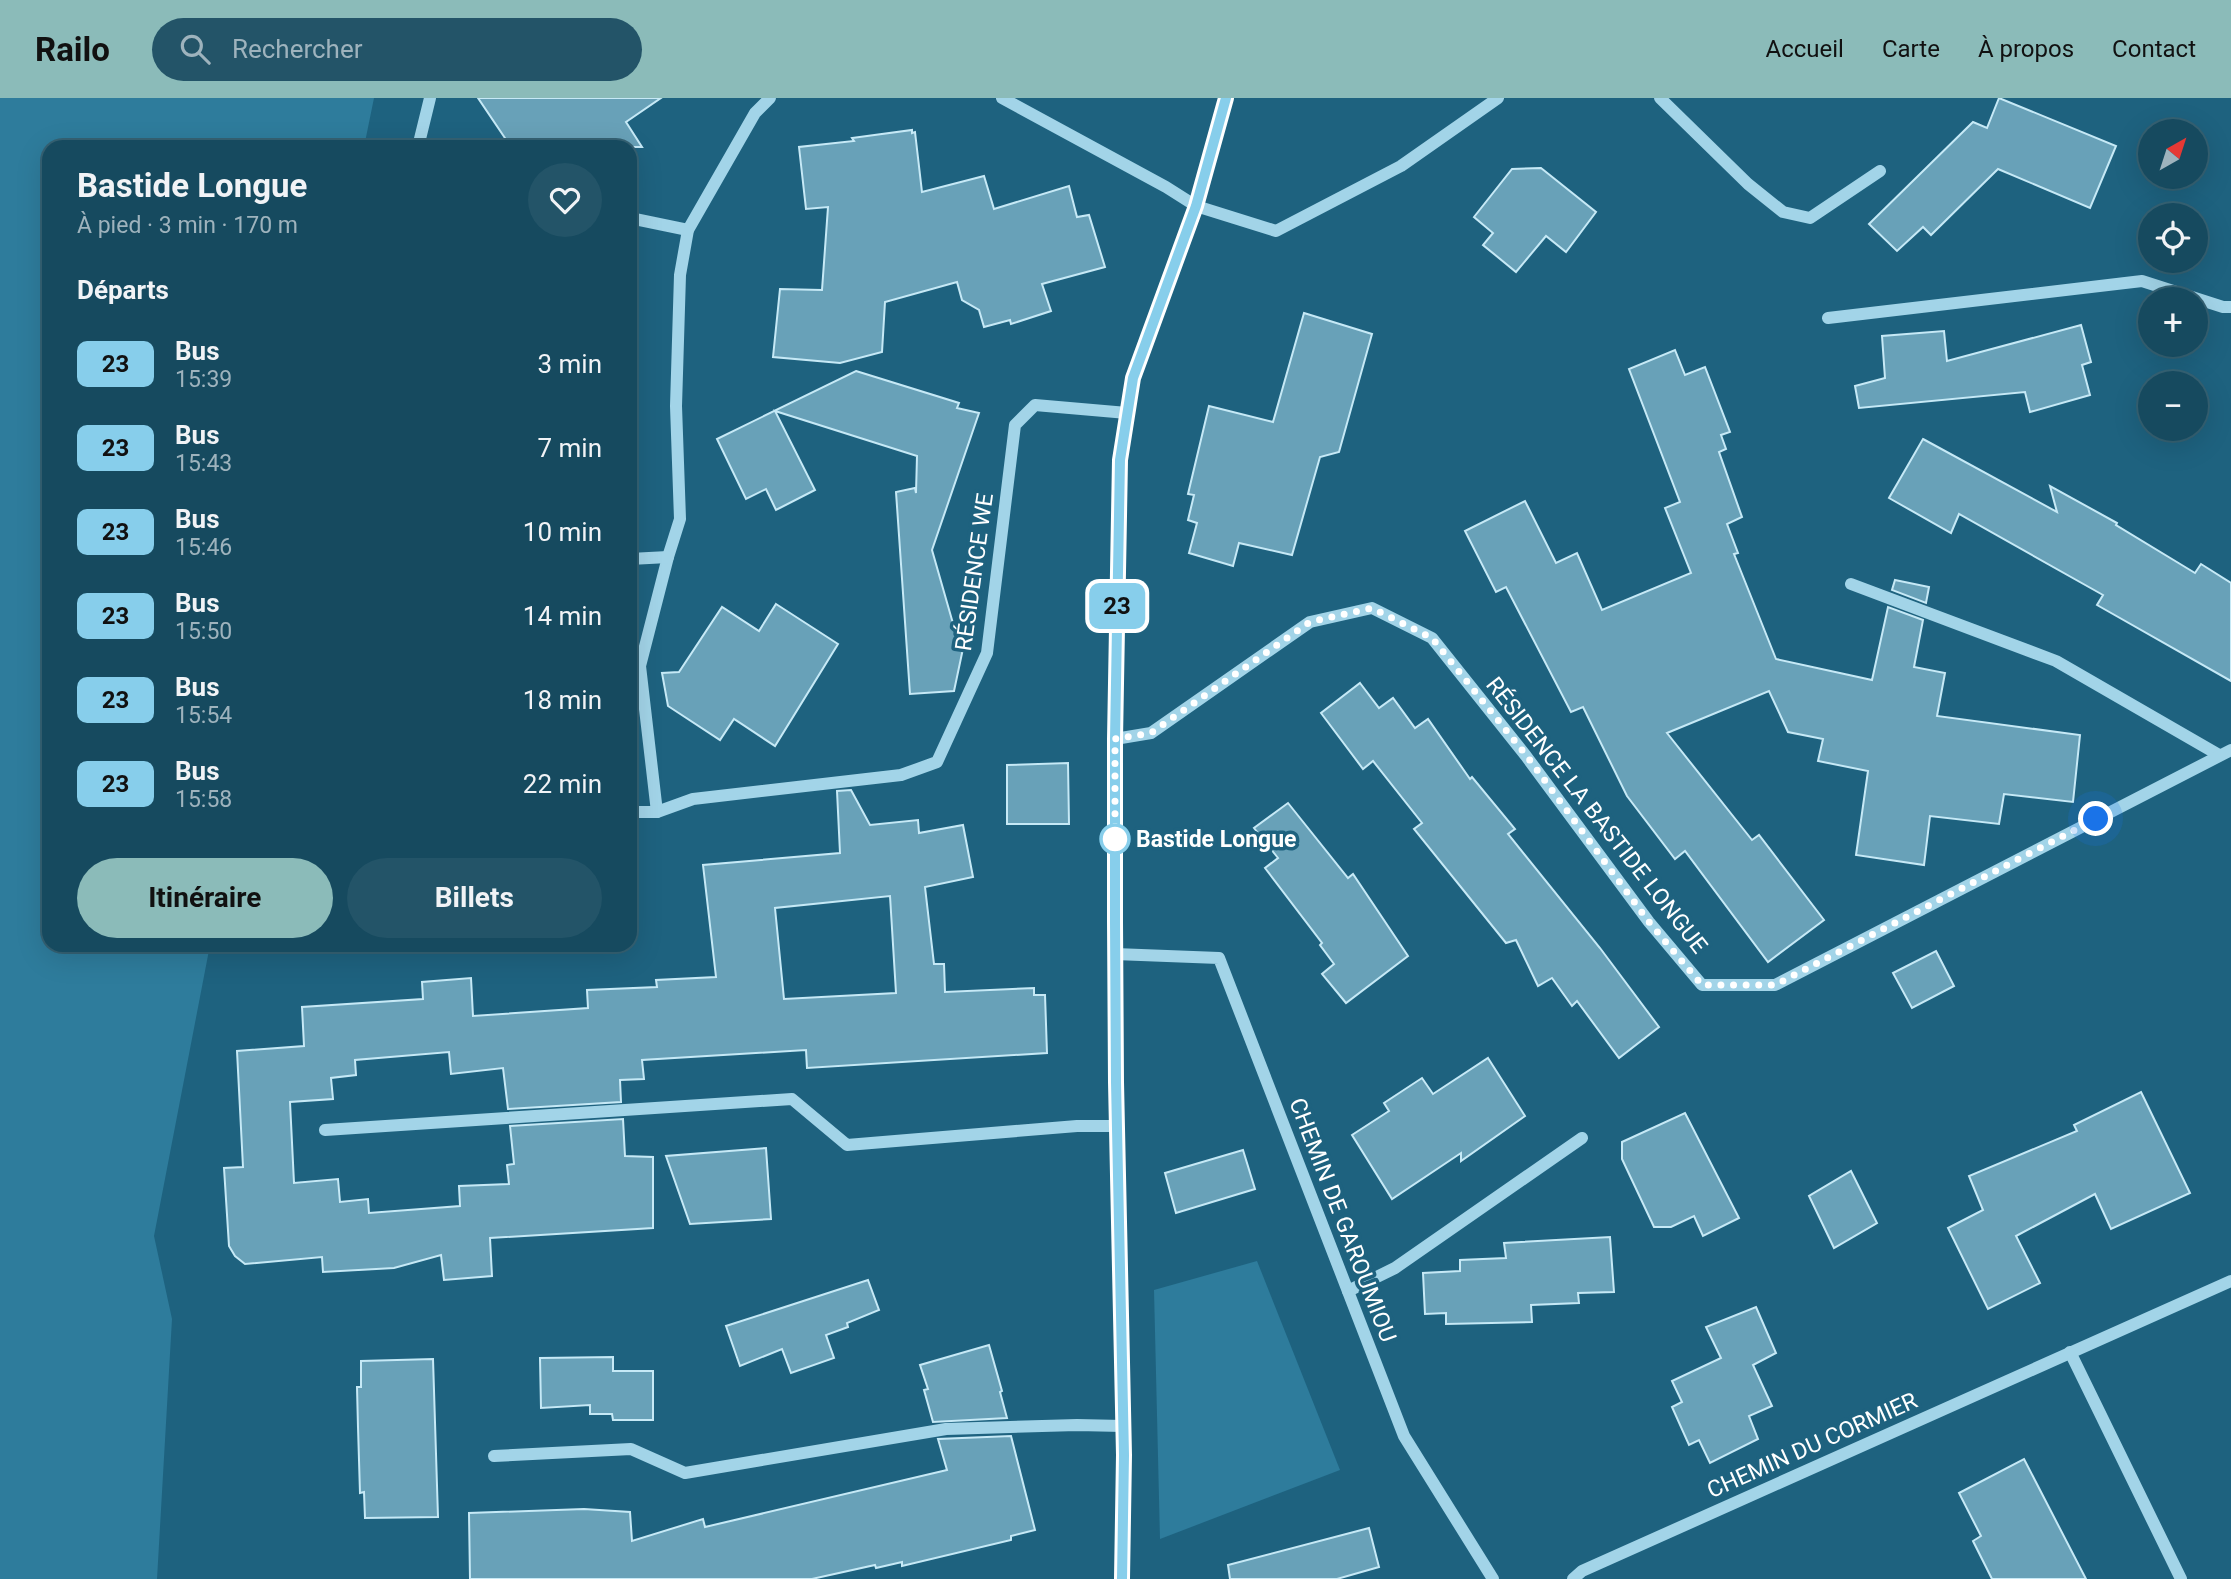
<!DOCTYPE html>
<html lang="fr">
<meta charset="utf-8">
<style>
:root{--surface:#164a5f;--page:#235468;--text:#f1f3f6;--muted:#9eb3bd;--line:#356274;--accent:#8bbbb9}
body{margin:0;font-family:Roboto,sans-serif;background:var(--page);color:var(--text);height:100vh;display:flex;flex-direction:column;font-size:26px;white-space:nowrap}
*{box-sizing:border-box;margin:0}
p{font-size:23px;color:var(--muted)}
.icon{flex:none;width:38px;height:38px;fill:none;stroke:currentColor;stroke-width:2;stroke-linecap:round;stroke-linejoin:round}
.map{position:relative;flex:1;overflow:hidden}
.details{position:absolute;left:42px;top:42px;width:595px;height:812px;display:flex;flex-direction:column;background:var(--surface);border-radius:21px;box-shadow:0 7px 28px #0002,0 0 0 2px var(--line)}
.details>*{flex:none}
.badge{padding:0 14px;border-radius:10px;font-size:24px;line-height:46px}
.needle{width:46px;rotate:39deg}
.controls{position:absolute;left:2138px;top:21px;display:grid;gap:14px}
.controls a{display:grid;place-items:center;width:70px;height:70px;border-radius:50%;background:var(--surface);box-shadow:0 7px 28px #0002,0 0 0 2px var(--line);font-size:35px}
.you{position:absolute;width:35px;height:35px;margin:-18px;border:5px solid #fff;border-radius:50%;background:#1a73e8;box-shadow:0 0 0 10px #1a73e833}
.map>.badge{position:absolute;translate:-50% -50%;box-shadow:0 0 0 4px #fff}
h2{padding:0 35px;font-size:26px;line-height:63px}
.round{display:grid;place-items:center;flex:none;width:74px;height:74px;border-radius:37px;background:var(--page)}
.summary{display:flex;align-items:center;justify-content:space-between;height:119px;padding:0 35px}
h1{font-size:33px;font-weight:700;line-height:52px}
.action{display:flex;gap:14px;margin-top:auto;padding:14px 35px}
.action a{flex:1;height:80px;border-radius:42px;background:var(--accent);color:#111;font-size:28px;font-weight:700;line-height:80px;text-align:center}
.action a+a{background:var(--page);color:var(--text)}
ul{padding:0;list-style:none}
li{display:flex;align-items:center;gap:21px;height:84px;padding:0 35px}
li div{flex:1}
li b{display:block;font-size:26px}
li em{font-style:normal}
li .badge{min-width:77px;font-weight:700;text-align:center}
header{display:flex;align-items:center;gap:42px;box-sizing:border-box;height:98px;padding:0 35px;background:var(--accent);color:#111}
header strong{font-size:33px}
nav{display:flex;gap:38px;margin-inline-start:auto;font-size:24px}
.search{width:490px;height:63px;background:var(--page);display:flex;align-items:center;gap:18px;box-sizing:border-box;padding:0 24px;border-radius:38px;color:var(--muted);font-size:26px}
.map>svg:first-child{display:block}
.green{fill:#2e7c9c}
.building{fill:#68a1b8;stroke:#c6e9f6;stroke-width:2;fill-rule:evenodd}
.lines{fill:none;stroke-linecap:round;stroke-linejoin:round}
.minor{stroke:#a2d4e8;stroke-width:12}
.line-casing{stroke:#fff;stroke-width:16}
.line{stroke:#87ceeb;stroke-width:10}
.walk{stroke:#fff;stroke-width:7;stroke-dasharray:0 12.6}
.stop-dot{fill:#fff;stroke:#87ceeb;stroke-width:3.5}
.labels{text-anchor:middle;stroke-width:7;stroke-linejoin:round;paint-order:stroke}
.street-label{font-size:23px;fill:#fff;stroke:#1e627f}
.stop-label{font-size:23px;font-weight:bold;fill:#fff;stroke:#1e627f;text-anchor:start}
</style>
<header>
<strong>Railo</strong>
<div class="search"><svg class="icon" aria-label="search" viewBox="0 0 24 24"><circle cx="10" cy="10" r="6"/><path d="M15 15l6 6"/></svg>Rechercher</div>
<nav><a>Accueil</a><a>Carte</a><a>À propos</a><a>Contact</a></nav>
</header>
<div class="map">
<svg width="2231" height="1481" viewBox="0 0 2231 1481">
<rect width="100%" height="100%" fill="#1e627f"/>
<g class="green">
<polygon points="0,0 374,0 364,49 49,49 49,847 210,847 154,1138 172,1221 157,1481 0,1481"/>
<polygon points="1257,1163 1340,1372 1160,1441 1154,1192"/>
</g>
<g class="building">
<polygon points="478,0 661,0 626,24 642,49 511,49"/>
<polygon points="1999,0 2116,48 2090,110 1998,71 1931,137 1923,129 1897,153 1869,126 1973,24 1987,30"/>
<polygon points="912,32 912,35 915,34 922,94 984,78 994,111 1069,88 1077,119 1089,117 1105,169 1042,186 1051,213 1011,226 1010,222 984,229 979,212 962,202 957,184 885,204 882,254 840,265 773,259 780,191 822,192 828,109 806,111 799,49 854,43 852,40"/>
<polygon points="1541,70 1596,114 1566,154 1546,138 1516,174 1483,147 1493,135 1474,119 1512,71"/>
<polygon points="1304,215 1372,236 1339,354 1320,359 1292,457 1239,445 1233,468 1189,455 1197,425 1188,422 1194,397 1188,396 1209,308 1273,324"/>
<polygon points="2081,227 2091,264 2082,267 2090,297 2030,314 2025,294 1859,310 1855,288 1885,280 1882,238 1944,233 1947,263"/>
<polygon points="1675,252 1685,277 1705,269 1730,334 1721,337 1726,351 1719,354 1742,419 1727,426 1738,455 1734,456 1776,561 1872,582 1888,509 1923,522 1914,569 1945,575 1937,618 2080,637 2073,704 2004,696 1999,726 1930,718 1924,767 1856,757 1868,673 1818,663 1823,641 1788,634 1769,593 1667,635 1752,742 1759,737 1824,822 1768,864 1685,753 1675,761 1627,698 1583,609 1571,614 1506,489 1496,494 1465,433 1525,403 1556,465 1577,455 1602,512 1691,475 1665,410 1680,404 1629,271"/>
<polygon points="856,273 959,305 957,310 979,315 932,452 954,529 968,527 954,593 910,596 896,394 915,390 916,395 917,358 775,313 815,392 776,412 766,391 746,401 717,341"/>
<polygon points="1923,341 2057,414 2050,388 2117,425 2116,427 2195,475 2201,466 2231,485 2231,583 2097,507 2103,497 1959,416 1951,435 1889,400"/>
<polygon points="1895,482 1929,489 1926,505 1892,492"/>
<polygon points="776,506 838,546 775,648 734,621 720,642 668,608 662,575 679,574 722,509 759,533"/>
<polygon points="1360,585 1379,610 1393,600 1415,630 1428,621 1470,681 1472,679 1515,731 1508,736 1600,850 1659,929 1619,960 1577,903 1572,908 1552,880 1538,888 1516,842 1506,845 1414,731 1422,725 1373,663 1363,671 1321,615"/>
<polygon points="1068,665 1069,726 1007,726 1007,667"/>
<path d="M851 692 870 727 918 722 919 735 963 727 973 779 925 789 934 866H944L945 894 1034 890V897H1045L1047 955 807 970 806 952 642 962 644 981 620 982 621 1004 508 1011 503 970 451 976 449 954 355 962 356 977 331 980 333 1001 290 1004 294 1085 338 1081 340 1104 368 1101 369 1115 460 1108 459 1088 509 1086 507 1067 514 1066 510 1028 623 1021 625 1058 653 1059V1130L490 1140 492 1178 444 1182 441 1157 394 1170 323 1174 322 1159 245 1166 235 1158 229 1148 224 1070 243 1069 237 953 304 948 302 909 423 901 422 884 471 880 473 918 588 910 587 892 657 889 656 882 716 879 703 767 840 755 837 693ZM890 798 896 895 784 901 775 810Z"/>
<polygon points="1288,705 1348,780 1353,776 1408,858 1346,905 1322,876 1334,866 1320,847 1322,845 1265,770 1278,760 1254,730"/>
<polygon points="1936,853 1954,888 1912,910 1893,875"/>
<polygon points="1488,960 1525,1018 1461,1063 1461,1055 1392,1101 1352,1037 1389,1013 1384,1005 1422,980 1433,996"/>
<polygon points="2141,994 2190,1095 2111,1131 2095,1096 2016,1138 2040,1185 1988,1211 1948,1130 1983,1112 1969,1078 2077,1033 2074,1027"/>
<polygon points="1685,1015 1739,1120 1703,1138 1694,1118 1671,1129 1654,1129 1622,1061 1622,1044"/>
<polygon points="766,1050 771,1121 690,1126 666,1058"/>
<polygon points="1243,1052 1255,1091 1176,1115 1165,1075"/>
<polygon points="1851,1073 1877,1125 1834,1150 1809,1098"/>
<polygon points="1610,1139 1614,1194 1578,1195 1579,1205 1531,1207 1532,1224 1446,1226 1446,1215 1425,1216 1423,1175 1460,1173 1460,1162 1506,1160 1504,1145"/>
<polygon points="868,1182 879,1212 847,1225 848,1229 826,1237 834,1260 791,1275 782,1251 740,1268 726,1228"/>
<polygon points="1756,1209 1776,1255 1753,1267 1772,1308 1749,1318 1758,1341 1710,1365 1699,1342 1689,1347 1672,1309 1682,1304 1672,1283 1721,1260 1706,1229"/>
<polygon points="989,1247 1002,1293 1000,1294 1007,1320 933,1324 924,1292 928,1291 920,1267"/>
<polygon points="613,1259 613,1273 653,1273 653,1322 613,1322 612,1316 590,1316 590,1307 541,1310 540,1260"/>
<polygon points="433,1261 438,1419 365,1420 364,1394 360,1395 358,1329 357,1289 361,1289 361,1263"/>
<polygon points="1011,1338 1035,1432 1011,1438 1011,1442 902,1468 902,1464 876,1470 875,1467 812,1481 470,1481 469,1415 584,1411 630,1414 632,1443 703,1421 705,1429 947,1372 938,1341"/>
<polygon points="2024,1361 2086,1481 1992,1481 1973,1443 1981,1438 1959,1395"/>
<polygon points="1369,1430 1379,1469 1337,1481 1230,1481 1228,1467"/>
</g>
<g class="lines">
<g class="minor">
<polyline points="770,0 755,15 688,132 680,177 676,308 680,421 668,459 640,568 657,714 693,701 901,677 937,664 987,555 1015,327 1035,307 1127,315"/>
<polyline points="1002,0 1166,89 1196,108 1276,133 1401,68 1498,0"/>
<polyline points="1660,0 1748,86 1783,114 1810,120 1880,73"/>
<polyline points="418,49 430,0"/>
<polyline points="630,120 688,132"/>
<polyline points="1828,220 2142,183 2223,209 2231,209"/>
<polyline points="630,461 668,459"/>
<polyline points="1851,486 2056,563 2219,657"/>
<polyline points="1115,641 1151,635 1310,524 1372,510 1432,540 1526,658 1649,824 1702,887 1775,887 2231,652"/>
<polyline points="630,714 657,714"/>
<polyline points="1115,856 1219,860 1404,1338 1493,1481"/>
<polyline points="325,1032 792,1001 847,1047 1077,1028 1117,1028"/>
<polyline points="1348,1193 1395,1170 1582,1040"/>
<polyline points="2070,1254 2181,1481"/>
<polyline points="494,1358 631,1351 685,1375 946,1331 1077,1327 1123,1328"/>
<polyline points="1122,1481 1124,1357 1115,962 1115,641 1120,362 1133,280 1196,108 1226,0"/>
<polyline points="1573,1481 1582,1473 2231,1183"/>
</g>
</g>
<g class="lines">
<defs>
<polyline id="line" points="1122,1481 1124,1357 1116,984 1115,823 1115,641 1120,362 1133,280 1196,108 1226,0"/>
</defs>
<use href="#line" class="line-casing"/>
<use href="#line" class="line"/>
<polyline class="walk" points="1115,741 1115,641 1151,635 1310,524 1372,510 1432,540 1526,657 1649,824 1702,887 1775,887 2096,721"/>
</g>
<circle class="stop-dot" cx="1115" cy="741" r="14"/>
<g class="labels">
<g class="street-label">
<text transform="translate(974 474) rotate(-82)" y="8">RÉSIDENCE WE</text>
<text transform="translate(1597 717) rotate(52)" y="8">RÉSIDENCE LA BASTIDE LONGUE</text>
<text transform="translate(1343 1122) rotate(69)" y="8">CHEMIN DE GAROUMIOU</text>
<text transform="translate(1812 1347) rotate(-24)" y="8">CHEMIN DU CORMIER</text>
</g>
<g class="stop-label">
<text x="1136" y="749">Bastide Longue</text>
</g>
</g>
</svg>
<div class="controls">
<a><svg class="needle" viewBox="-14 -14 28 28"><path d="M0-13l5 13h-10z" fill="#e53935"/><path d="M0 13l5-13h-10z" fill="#9eb3bd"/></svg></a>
<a><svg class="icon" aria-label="locate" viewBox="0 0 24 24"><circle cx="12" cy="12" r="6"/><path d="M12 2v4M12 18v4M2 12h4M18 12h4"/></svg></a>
<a>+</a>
<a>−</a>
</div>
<div class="you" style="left:2096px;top:721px"></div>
<b class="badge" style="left:1117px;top:508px;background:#87ceeb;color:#111">23</b>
<section class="details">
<div class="summary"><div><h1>Bastide Longue</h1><p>À pied · 3 min · 170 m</p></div><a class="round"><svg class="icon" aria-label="heart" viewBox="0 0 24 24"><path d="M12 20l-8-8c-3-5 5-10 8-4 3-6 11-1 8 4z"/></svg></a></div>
<h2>Départs</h2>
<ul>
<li><span class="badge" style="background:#87ceeb;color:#111">23</span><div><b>Bus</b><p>15:39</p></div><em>3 min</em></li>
<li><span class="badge" style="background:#87ceeb;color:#111">23</span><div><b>Bus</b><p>15:43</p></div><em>7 min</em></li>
<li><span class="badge" style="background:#87ceeb;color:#111">23</span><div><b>Bus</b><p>15:46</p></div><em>10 min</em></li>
<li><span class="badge" style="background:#87ceeb;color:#111">23</span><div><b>Bus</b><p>15:50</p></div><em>14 min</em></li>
<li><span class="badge" style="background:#87ceeb;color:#111">23</span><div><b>Bus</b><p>15:54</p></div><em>18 min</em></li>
<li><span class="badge" style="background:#87ceeb;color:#111">23</span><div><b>Bus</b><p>15:58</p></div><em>22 min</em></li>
</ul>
<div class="action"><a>Itinéraire</a><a>Billets</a></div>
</section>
</div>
